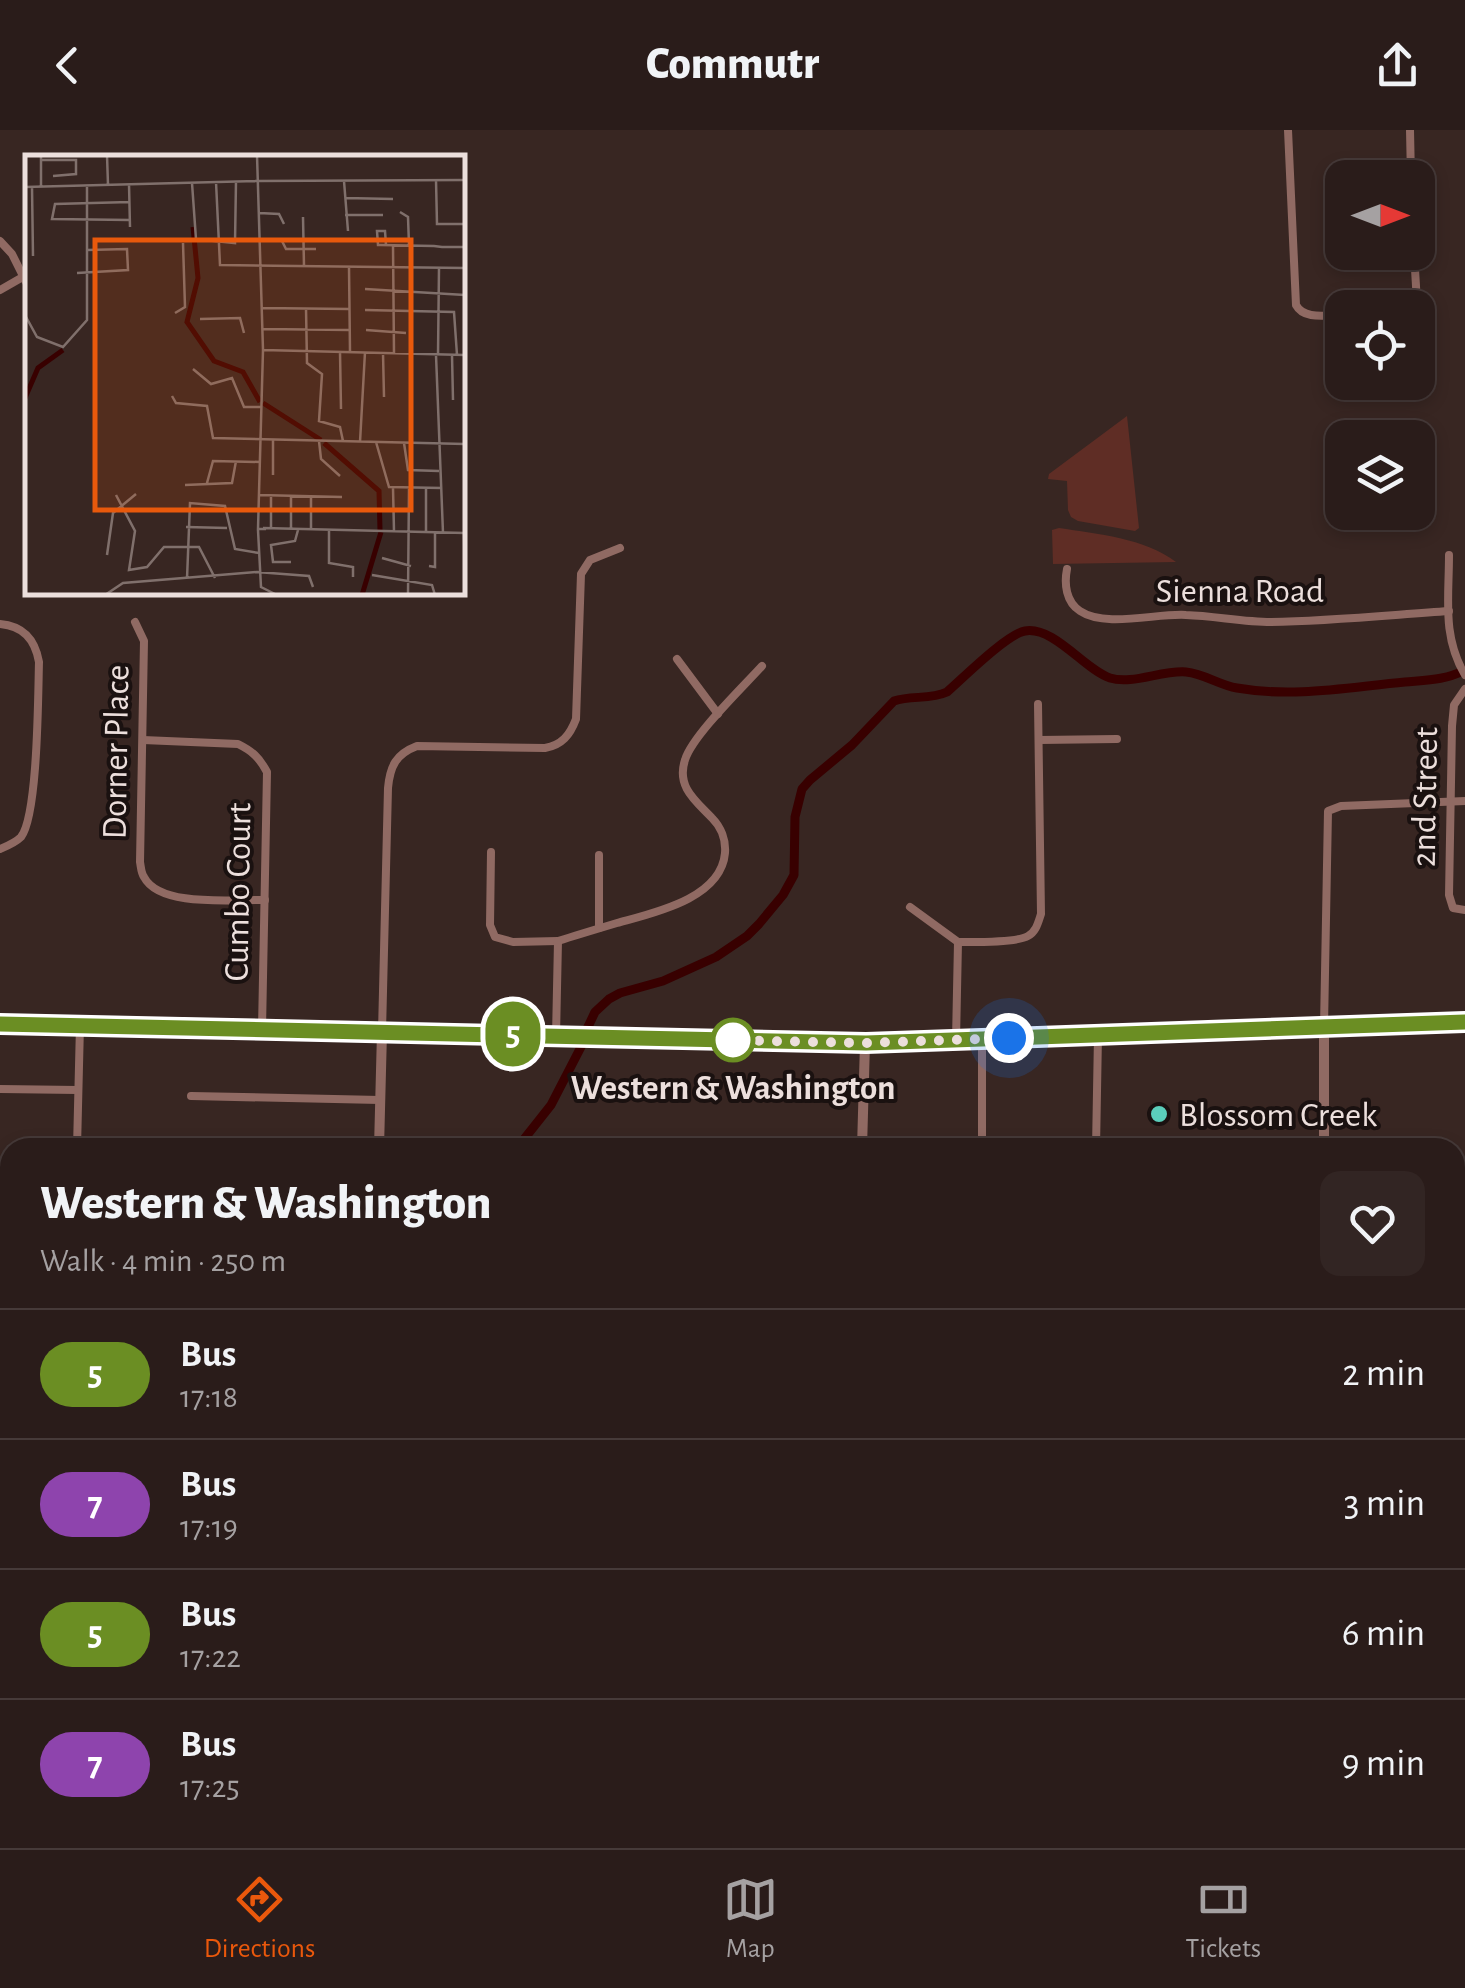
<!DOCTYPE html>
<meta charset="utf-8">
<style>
:root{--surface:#2a1c1a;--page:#322523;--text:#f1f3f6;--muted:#a5a1a2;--line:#463a39;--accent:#ea580c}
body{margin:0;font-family:"Alegreya Sans",sans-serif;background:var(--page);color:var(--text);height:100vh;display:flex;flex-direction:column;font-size:38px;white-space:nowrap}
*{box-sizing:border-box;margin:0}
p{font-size:32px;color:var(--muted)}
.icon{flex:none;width:55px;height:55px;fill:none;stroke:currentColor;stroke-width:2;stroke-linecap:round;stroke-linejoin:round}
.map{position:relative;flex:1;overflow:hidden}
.side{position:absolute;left:0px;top:1008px;width:1465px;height:712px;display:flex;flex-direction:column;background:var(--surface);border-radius:30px 30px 0 0;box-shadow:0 5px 15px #0003,0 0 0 2px var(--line)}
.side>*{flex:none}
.badge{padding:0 20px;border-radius:32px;font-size:35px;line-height:65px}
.needle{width:65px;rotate:90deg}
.fabs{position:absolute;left:1325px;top:30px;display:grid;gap:20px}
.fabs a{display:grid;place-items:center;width:110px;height:110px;border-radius:20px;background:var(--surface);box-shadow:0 5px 15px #0003,0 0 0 2px var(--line);font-size:50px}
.you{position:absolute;width:50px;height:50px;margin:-25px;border:8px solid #fff;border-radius:50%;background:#1a73e8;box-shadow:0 0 0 15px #1a73e833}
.map>.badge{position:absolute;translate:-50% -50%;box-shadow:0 0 0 5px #fff}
.round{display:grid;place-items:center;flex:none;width:105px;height:105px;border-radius:20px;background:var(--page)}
.headline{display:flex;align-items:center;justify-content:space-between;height:170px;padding:0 40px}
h1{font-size:48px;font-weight:800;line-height:75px}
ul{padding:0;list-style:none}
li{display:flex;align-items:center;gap:30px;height:130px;padding:0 40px;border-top:2px solid var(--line)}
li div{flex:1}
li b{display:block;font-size:38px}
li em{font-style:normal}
li .badge{min-width:110px;font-weight:700;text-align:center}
header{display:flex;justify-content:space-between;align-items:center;height:130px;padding:0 40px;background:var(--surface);font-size:45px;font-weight:800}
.dock{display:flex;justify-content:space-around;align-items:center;height:140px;border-top:2px solid var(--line);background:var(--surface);font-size:28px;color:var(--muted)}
.dock a{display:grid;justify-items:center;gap:5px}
.dock .current{color:var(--accent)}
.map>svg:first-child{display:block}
.green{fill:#5f2d25}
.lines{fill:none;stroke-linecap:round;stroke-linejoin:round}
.canal{stroke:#380000;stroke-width:9}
.minor{stroke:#906a63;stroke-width:8}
.tertiary{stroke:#906a63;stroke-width:10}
.secondary{stroke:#ca8d82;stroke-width:11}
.line-casing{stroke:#fff;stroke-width:22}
.line{stroke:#6b8e23;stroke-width:15}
.walk{stroke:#ecdfdc;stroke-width:10;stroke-dasharray:0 18}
.stop-dot{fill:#fff;stroke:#6b8e23;stroke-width:5}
.poi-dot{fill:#5bcebb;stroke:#1a1110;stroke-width:4}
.labels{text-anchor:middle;stroke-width:8;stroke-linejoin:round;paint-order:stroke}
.street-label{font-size:35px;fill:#ecdfdc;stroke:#1a1110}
.stop-label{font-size:35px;font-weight:bold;fill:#ecdfdc;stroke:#1a1110}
.poi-label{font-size:35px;fill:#ecdfdc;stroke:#1a1110;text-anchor:start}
.inset-river{fill:none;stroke:#380000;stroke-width:5}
.inset-road{fill:none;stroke:#80706c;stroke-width:2.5}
.view{fill:#e8590c;fill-opacity:0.15;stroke:#e8590c;stroke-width:5}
.inset-edge{fill:none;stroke:#ecdfdc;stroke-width:5}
</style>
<header><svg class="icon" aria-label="back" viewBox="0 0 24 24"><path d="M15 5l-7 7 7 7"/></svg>Commutr<svg class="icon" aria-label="share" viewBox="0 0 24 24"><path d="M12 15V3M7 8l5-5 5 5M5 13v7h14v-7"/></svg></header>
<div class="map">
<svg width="1465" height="1718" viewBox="0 0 1465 1718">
<rect width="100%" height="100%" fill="#382622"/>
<g class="green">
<polygon points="1127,286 1139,398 1135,401 1078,391 1071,387 1068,380 1067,351 1048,349 1049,344"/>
<path d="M1059 398C1097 404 1145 408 1176 432L1053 434 1052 400Z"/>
</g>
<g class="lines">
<g class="canal">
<path d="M586 901 595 882 609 869 620 863 663 851 716 827 747 806 759 794 783 765 794 745 795 687 802 659 810 650 852 615 894 571C911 565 930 570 947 562 962 549 1007 504 1025 501 1054 496 1085 540 1110 548 1132 555 1162 540 1186 542 1205 544 1219 555 1237 558 1294 568 1349 557 1405 552 1427 550 1446 550 1465 540"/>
<polyline points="517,1018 551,975 582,915"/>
<polyline points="0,1561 10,1560"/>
</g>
<g class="minor">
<path d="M1288 0 1296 175C1304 190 1326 185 1342 185"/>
<polyline points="1410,0 1411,48"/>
<polyline points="0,111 12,124 28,156"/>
<polyline points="1414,122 1417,173 1415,178"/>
<polyline points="0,160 28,144"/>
<path d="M1449 425C1449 469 1442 506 1465 545"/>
<path d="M1067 439C1064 454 1066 472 1080 481 1105 498 1157 483 1186 485 1215 486 1243 492 1271 492 1330 491 1390 485 1449 481"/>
<path d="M135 492 144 511 140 732C141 737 141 743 144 747 160 778 234 769 265 770"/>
<path d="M0 494C23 496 35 509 39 532 38 565 38 685 21 707 15 713 7 716 0 719"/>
<polyline points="677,529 718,584"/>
<polyline points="1465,559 1454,575 1452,596 1449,765 1453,778 1465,780"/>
<path d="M143 610 238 614C252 621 259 627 267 642L262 899"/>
<polyline points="1039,610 1117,609"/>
<polyline points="491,722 490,795 495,807 513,812 558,811"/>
<polyline points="599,725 599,798"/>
<polyline points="910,777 958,812"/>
<path d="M958 812C973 812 1017 813 1028 806 1036 802 1038 793 1041 784L1038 574"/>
<polyline points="1324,897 1328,681 1341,676 1465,671"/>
<path d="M382 902 388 658C390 636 396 624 417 616L545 618C562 615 570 605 576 589L581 444 590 430 620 418"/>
<path d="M556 906 558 811C577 805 597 799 617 793 653 783 721 769 725 723 726 710 721 697 712 688 696 671 676 657 685 630 692 606 743 557 762 536"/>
<polyline points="982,909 982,1018"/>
<polyline points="956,910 958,812"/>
<polyline points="0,959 78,960"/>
<polyline points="191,966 380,970"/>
<polyline points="77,1018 80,895"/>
<polyline points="1096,1018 1098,905"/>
<polyline points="1440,1018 1452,1018"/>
<polyline points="0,1067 10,1067"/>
<polyline points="1455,1133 1465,1133"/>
<polyline points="0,1176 10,1176"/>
<polyline points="1455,1378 1465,1378"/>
<polyline points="1455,1465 1465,1465"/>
<polyline points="1455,1531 1465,1530"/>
<polyline points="1455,1582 1465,1582"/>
<polyline points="0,1624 10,1624"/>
<polyline points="0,1707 10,1707"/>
<polyline points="1455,1707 1465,1706"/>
<polyline points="119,1718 119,1710"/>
<polyline points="212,1718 213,1710"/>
<polyline points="1081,1718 1082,1710"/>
<polyline points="1191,1718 1191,1710"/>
<polyline points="1437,1718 1437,1710"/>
</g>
<g class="tertiary">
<polyline points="1324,897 1324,1018"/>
<polyline points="379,1018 382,902"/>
<polyline points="862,1018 865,913"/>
<polyline points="361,1718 362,1710"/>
<polyline points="847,1718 847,1710"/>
<polyline points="1316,1718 1316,1710"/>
</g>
<polyline class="secondary" points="0,894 865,913 1465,892"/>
</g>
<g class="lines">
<defs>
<polyline id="line" points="0,894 866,913 1465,892"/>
</defs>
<use href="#line" class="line-casing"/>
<use href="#line" class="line"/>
<polyline class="walk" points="733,910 719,910 866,913 1009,908"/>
</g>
<circle class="stop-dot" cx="733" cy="910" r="20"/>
<circle class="poi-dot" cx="1159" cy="984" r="10"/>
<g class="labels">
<g class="street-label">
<text x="1240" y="472">Sienna Road</text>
<text transform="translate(115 622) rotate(-89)" y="12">Dorner Place</text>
<text transform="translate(1424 667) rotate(-89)" y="12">2nd Street</text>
<text transform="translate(237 762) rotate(-89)" y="12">Cumbo Court</text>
</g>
<g class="stop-label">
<text x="733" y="969">Western &amp; Washington</text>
</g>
<g class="poi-label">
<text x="1179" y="996">Blossom Creek</text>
</g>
</g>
<g transform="translate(25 25)">
<rect width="440" height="440" fill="#382622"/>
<path class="inset-river" d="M168 72 173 123 162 167 189 206 218 217 235 247M0 243 13 213 38 195M238 248 296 285M299 288 354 336 355 375M337 440 356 377"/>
<path class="inset-road" d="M82 0 83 30M232 0 238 195 233 374H241M16 5H51V19L28 21M411 25 412 69H440M232 26 440 25M319 26 323 76M191 27 195 110 440 113M167 28 171 84 210 88 211 26M104 29 105 72M0 32 232 26M7 32 8 101M16 32V0M320 43 368 44M105 47 30 49 27 64 105 65M375 57 383 62 384 90M234 58 254 59 259 69M320 60H358M278 62 279 111M257 86 261 94H291M361 90 360 76H352L353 90H355L409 91 417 92H440M368 90 369 198M324 112 325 197M52 118 103 115 102 94 62 95M340 134 440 140M236 153 324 154M281 153 282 208 297 219 294 266 315 272 318 286M340 155 429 157 432 200M150 158 160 152 158 88M0 160 12 182 38 192 62 165V31M175 164 215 163 219 178M237 174 325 175M341 175 381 178M238 195 440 200M315 197 316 254M358 198 359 242M411 200 418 378M413 200 414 113M427 200 428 245M168 214 186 229 207 223 219 252H236M147 241 151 248 182 251 188 283 440 289M294 286 296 304 315 321M335 287 340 197M351 287 364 332 417 333M379 288 383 315 414 316M248 320V285M182 328 188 306 235 307M160 330 207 328 211 306M368 333 369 376M401 333V377M91 340 110 376 104 415 122 412 139 392H174L190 423M234 340 317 342M161 372 202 373M238 373 440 378M246 374V340M266 374V341M233 375 236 432 252 440M286 375V341M304 375V408L328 412V422M439 378 440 435M82 400 88 358 111 339M357 403 386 411M266 407H248L246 390 270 386 273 375M404 411 410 412V377M347 420 407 430 410 440M162 424 165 348 200 351 210 394 234 398M80 440 98 428 232 417 284 421 288 432M383 440 384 333"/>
<path class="view" d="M70 85H386V355H70Z"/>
<rect width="440" height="440" class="inset-edge"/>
</g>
</svg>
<div class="fabs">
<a><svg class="needle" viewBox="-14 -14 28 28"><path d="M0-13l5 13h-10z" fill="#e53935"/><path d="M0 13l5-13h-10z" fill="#a5a1a2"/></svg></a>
<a><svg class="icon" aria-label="locate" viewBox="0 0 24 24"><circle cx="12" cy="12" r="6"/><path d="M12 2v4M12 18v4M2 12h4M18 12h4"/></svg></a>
<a><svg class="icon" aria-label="layers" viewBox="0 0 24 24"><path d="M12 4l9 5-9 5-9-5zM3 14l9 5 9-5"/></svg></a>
</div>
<div class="you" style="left:1009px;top:908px"></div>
<b class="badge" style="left:513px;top:904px;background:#6b8e23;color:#fff">5</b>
<section class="side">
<div class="headline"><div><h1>Western &amp; Washington</h1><p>Walk · 4 min · 250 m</p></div><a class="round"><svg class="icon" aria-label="heart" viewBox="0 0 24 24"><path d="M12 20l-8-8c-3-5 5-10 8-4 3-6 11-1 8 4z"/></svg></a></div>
<ul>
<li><span class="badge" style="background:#6b8e23;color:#fff">5</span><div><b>Bus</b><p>17:18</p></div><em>2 min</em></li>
<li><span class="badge" style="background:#8e44ad;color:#fff">7</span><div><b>Bus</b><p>17:19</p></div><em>3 min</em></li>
<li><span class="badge" style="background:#6b8e23;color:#fff">5</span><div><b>Bus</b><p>17:22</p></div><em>6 min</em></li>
<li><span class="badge" style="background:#8e44ad;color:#fff">7</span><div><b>Bus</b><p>17:25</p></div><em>9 min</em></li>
</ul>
</section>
</div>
<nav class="dock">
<a class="current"><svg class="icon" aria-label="directions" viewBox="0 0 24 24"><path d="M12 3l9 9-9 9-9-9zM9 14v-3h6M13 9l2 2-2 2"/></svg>Directions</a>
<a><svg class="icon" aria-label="map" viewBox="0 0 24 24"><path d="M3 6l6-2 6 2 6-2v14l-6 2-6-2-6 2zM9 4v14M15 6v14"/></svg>Map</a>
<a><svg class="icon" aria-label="tickets" viewBox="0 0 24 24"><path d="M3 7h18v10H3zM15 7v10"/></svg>Tickets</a>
</nav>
